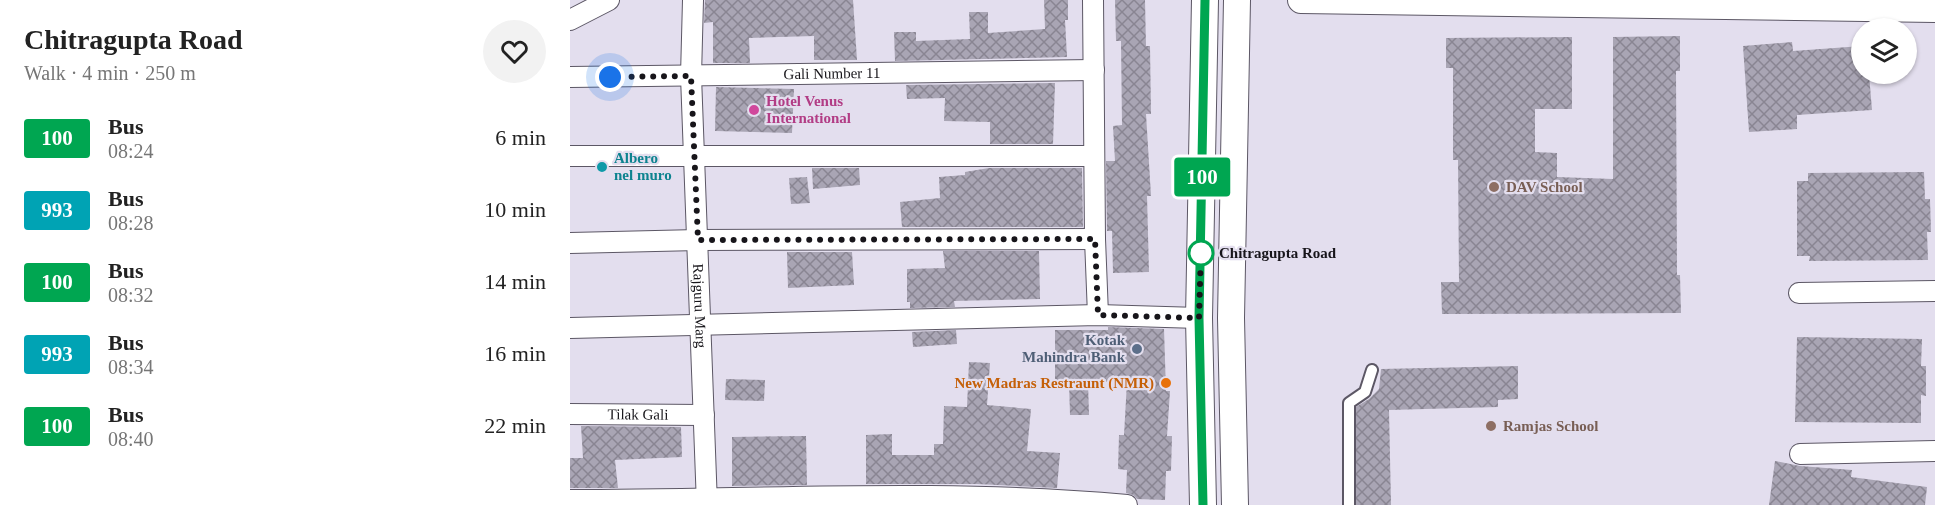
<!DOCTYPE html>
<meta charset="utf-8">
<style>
:root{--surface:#fff;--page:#f2f2f2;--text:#222;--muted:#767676}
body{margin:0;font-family:Georgia,serif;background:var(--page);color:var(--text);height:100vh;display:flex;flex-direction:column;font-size:22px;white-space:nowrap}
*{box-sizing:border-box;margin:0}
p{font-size:20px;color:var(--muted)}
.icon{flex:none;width:33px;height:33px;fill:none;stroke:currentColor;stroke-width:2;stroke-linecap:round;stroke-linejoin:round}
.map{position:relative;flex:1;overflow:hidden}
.panel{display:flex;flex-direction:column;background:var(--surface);width:570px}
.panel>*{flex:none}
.badge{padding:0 12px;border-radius:4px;font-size:21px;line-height:39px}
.tools{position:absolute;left:1281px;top:18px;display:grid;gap:12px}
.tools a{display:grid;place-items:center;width:66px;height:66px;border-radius:50%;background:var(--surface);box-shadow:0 2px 4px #0004;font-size:30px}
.you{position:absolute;width:30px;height:30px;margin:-15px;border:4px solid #fff;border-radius:50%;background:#1a73e8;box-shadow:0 0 0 9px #1a73e833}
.map>.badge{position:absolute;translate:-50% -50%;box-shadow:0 0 0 3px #fff}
.round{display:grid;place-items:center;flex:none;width:63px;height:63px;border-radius:32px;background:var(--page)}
.summary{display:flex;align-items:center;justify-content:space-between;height:102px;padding:0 24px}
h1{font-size:28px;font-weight:600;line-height:45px}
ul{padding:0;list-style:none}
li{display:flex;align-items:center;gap:18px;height:72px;padding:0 24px}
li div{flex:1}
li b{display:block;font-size:22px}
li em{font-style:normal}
li .badge{min-width:66px;font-weight:700;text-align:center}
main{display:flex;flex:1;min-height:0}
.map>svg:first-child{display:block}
.building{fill:url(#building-cross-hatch)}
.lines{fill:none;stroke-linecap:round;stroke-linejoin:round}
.service-casing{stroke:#5c5765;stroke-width:14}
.minor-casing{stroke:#5c5765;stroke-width:22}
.tertiary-casing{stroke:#5c5765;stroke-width:28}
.service{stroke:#fff;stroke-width:10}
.minor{stroke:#fff;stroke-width:20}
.tertiary{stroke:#fff;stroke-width:26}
.line-casing{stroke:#fff;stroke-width:14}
.line{stroke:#00a651;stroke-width:9}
.walk{stroke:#17151a;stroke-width:6;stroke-dasharray:0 10.8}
.hotel-dot{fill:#d1479c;stroke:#e3deee;stroke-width:2}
.culture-dot{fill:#0f9aa8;stroke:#e3deee;stroke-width:2}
.education-dot{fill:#8d6e63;stroke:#e3deee;stroke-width:2}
.stop-dot{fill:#fff;stroke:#00a651;stroke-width:3}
.service-dot{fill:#5c6f8a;stroke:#e3deee;stroke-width:2}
.food-dot{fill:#e8710a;stroke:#e3deee;stroke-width:2}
.labels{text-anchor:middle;stroke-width:4.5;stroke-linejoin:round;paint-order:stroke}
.street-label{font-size:15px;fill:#17151a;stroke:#e3deee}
.hotel-label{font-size:15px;font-weight:bold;fill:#b23c85;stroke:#e3deee;text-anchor:start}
.culture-label{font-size:15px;font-weight:bold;fill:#0d838f;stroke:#e3deee;text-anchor:start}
.education-label{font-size:15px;font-weight:bold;fill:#785e54;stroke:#e3deee;text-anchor:start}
.stop-label{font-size:15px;font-weight:bold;fill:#17151a;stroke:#e3deee;text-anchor:start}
.service-label{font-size:15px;font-weight:bold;fill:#4e5e75;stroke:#e3deee;text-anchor:end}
.food-label{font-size:15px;font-weight:bold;fill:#c56008;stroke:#e3deee;text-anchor:end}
</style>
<main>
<section class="panel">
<div class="summary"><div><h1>Chitragupta Road</h1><p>Walk · 4 min · 250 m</p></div><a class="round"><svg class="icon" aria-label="heart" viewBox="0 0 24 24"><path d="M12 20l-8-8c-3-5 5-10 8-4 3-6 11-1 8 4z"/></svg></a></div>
<ul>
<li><span class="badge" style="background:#00a651;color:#fff">100</span><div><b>Bus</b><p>08:24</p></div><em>6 min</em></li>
<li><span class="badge" style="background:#00a3b4;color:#fff">993</span><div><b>Bus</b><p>08:28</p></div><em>10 min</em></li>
<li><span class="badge" style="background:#00a651;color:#fff">100</span><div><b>Bus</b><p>08:32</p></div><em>14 min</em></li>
<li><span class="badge" style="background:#00a3b4;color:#fff">993</span><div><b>Bus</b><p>08:34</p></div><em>16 min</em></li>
<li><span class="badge" style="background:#00a651;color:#fff">100</span><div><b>Bus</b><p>08:40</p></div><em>22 min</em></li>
</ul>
</section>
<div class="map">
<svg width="1365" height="505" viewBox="0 0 1365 505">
<defs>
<pattern id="building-cross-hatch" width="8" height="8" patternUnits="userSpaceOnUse" patternTransform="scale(1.5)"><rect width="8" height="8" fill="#a9a5b4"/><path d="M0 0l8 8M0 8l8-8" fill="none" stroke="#898592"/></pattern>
</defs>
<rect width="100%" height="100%" fill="#e3deee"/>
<g class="building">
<polygon points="135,0 283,0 287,60 244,60 244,36 179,38 180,63 143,63 143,22 134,23"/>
<polygon points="474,0 498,0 498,20 495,20 497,57 325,61 324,32 346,32 346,41 400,39 399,12 418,12 418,33 475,29"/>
<polygon points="545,0 575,0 576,46 580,46 581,114 576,114 581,196 577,196 579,272 543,273 542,231 537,231 536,161 545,161 543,126 552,125 551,41 546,41"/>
<polygon points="1110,36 1110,71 1106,71 1107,275 1110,275 1111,313 872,314 871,282 889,282 888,160 883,160 883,68 876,68 876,38 1002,37 1002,109 965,109 965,152 987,153 987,177 1043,179 1043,37"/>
<polygon points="1222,42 1223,51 1292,46 1292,74 1299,74 1302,110 1227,115 1227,129 1179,132 1173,46"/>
<polygon points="485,83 483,144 420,144 420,122 374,121 375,98 337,99 336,85"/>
<polygon points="146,87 224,89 222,133 145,131"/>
<polygon points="242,168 289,168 290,185 243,189"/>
<polygon points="419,168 512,168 513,227 332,227 330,202 370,198 369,177 395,175 395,172"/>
<polygon points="1354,172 1355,199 1360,199 1361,232 1357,232 1358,260 1239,261 1240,256 1227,256 1227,181 1238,181 1238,173"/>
<polygon points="237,177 240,203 221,204 219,178"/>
<polygon points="373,251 469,251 470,299 384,301 385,307 340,308 340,302 337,302 337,269 375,268"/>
<polygon points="217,252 282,252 284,285 218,288"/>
<polygon points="538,327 594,329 596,391 600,391 597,436 602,436 601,471 596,471 595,500 567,499 563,495 556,493 557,470 548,469 549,435 554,435 557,382 518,382 519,415 500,415 499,382 485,382 485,330 538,330"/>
<polygon points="386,330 387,344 343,347 342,332"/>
<polygon points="1227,337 1352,339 1351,366 1356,366 1356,396 1351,395 1351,423 1225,422"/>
<polygon points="399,362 420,363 417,405 461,409 457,451 490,453 487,488 407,484 296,484 296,435 322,434 322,455 364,455 364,444 373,444 374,406 397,407"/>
<polygon points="948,366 948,399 928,400 928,407 819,410 821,505 786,505 786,407 799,399 809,389 811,369"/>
<polygon points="156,379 195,380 194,401 155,400"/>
<polygon points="11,426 111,427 112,457 45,460 48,488 0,488 0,458 13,458"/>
<polygon points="236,436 237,485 162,486 162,437"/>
<polygon points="1205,461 1230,466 1282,470 1281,477 1357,487 1355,505 1199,505"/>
</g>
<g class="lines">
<defs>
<polyline id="service" points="779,505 779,403 795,392 802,370"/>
<g id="minor">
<path id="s1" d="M123 0 121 76 137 505"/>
<polyline points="523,0 525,239 528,315"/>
<polyline points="0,20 39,0"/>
<path id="s2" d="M0 77 524 70"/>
<polyline points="0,156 524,156"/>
<polyline points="0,243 128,240 525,239"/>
<polyline points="1229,293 1365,291"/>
<polyline points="0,328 528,315 629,318"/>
<path id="s3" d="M0 414 134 415"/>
<polyline points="1230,454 1365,451"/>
<path d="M0 500C185 500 372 488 557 505"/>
</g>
<g id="tertiary">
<polyline points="731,0 1365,9"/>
<polyline points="633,505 629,318 635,0"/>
<polyline points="665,505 661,318 667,0"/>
</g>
</defs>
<use href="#service" class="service-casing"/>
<use href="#minor" class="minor-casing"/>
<use href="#tertiary" class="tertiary-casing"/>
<use href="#service" class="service"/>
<use href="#minor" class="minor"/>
<use href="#tertiary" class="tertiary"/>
</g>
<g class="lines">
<defs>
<polyline id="line" points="633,505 629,318 635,0"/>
</defs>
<use href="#line" class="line-casing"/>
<use href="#line" class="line"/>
<polyline class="walk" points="40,77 121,76 128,240 525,239 528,315 629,318 631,250 631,253"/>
</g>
<circle class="hotel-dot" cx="184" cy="110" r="6"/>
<circle class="culture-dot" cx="32" cy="167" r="6"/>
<g class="education-dot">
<circle cx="924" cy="187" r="6"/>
<circle cx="921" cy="426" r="6"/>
</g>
<circle class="stop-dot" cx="631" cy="253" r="12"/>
<circle class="service-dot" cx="567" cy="349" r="6"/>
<circle class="food-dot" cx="596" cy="383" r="6"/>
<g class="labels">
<g class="street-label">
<text dy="5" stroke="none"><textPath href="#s2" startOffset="262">Gali Number 11</textPath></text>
<text dy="5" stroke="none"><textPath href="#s1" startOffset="306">Rajguru Marg</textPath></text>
<text dy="5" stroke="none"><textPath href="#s3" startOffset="68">Tilak Gali</textPath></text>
</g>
<g class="hotel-label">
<text x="196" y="106">Hotel Venus<tspan x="196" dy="17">International</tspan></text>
</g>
<g class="culture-label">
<text x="44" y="163">Albero<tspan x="44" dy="17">nel muro</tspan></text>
</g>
<g class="education-label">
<text x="936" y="192">DAV School</text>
<text x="933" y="431">Ramjas School</text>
</g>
<g class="stop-label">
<text x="649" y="258">Chitragupta Road</text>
</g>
<g class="service-label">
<text x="555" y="345">Kotak<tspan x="555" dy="17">Mahindra Bank</tspan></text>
</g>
<g class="food-label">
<text x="584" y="388">New Madras Restraunt (NMR)</text>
</g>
</g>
</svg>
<div class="tools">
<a><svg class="icon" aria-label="layers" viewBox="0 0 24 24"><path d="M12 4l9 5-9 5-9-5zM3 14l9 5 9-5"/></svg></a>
</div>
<div class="you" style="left:40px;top:77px"></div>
<b class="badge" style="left:632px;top:177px;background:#00a651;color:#fff">100</b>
</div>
</main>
